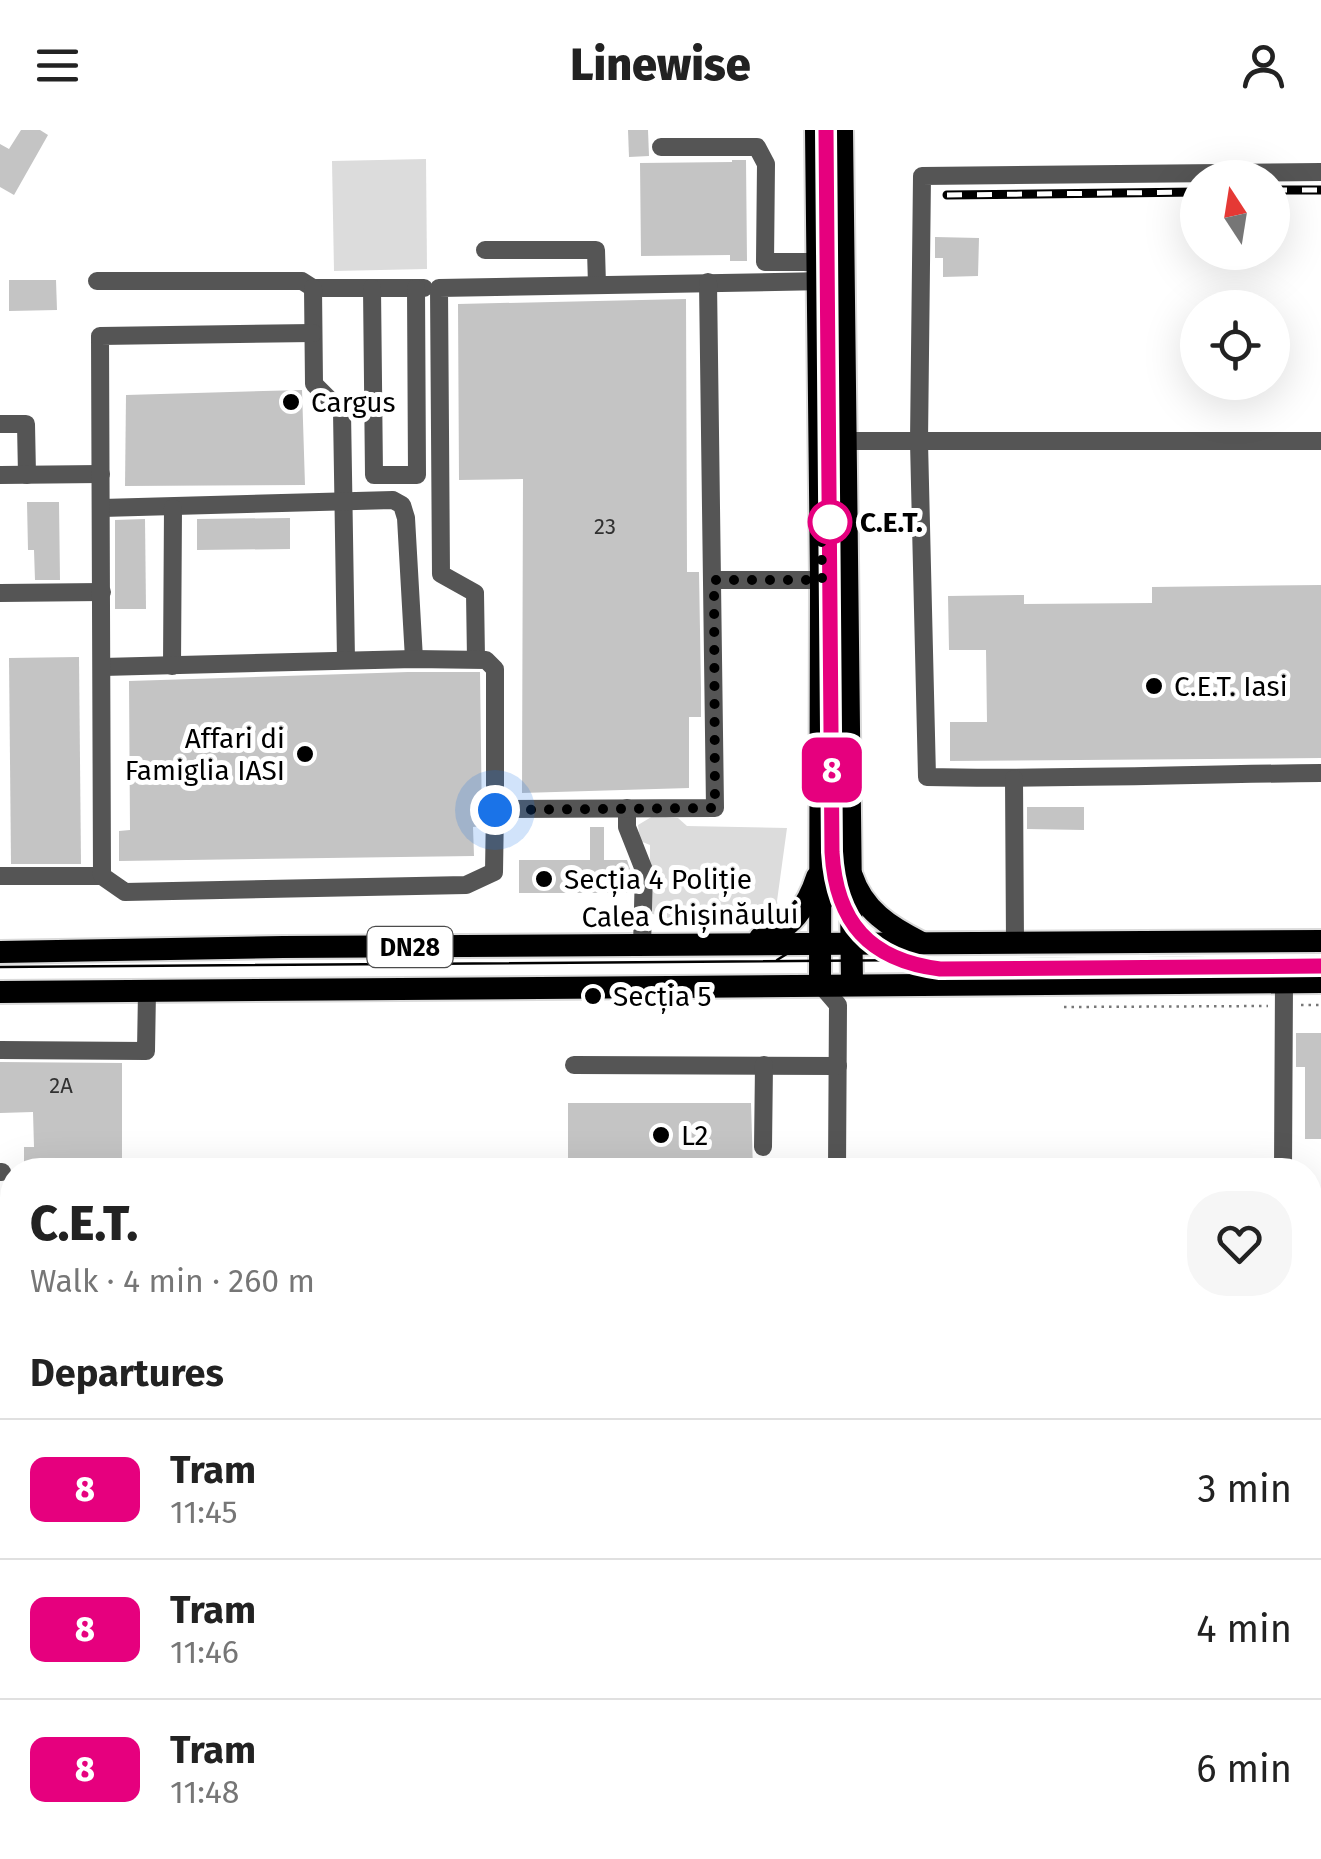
<!DOCTYPE html>
<meta charset="utf-8">
<style>
:root{--surface:#fff;--page:#f6f6f6;--text:#222;--muted:#767676;--line:#e0e0e0}
body{margin:0;font-family:"Fira Sans",sans-serif;background:var(--page);color:var(--text);height:100vh;display:flex;flex-direction:column;font-size:38px;white-space:nowrap}
*{box-sizing:border-box;margin:0}
p{font-size:32px;color:var(--muted)}
.icon{flex:none;width:55px;height:55px;fill:none;stroke:currentColor;stroke-width:2;stroke-linecap:round;stroke-linejoin:round}
.map{position:relative;flex:1;overflow:hidden}
.drawer{position:absolute;left:0px;top:1028px;width:1322px;height:702px;display:flex;flex-direction:column;background:var(--surface);border-radius:40px 40px 0 0;box-shadow:0 10px 40px #0002}
.drawer>*{flex:none}
.badge{padding:0 20px;border-radius:15px;font-size:35px;line-height:65px}
.needle{width:65px;rotate:348deg}
.fabs{position:absolute;left:1180px;top:30px;display:grid;gap:20px}
.fabs a{display:grid;place-items:center;width:110px;height:110px;border-radius:50%;background:var(--surface);box-shadow:0 10px 40px #0002;font-size:50px}
.you{position:absolute;width:50px;height:50px;margin:-25px;border:8px solid #fff;border-radius:50%;background:#1a73e8;box-shadow:0 0 0 15px #1a73e833}
.map>.badge{position:absolute;translate:-50% -50%;box-shadow:0 0 0 5px #fff}
h2{padding:0 30px;font-size:38px;line-height:90px}
.round{display:grid;place-items:center;flex:none;width:105px;height:105px;border-radius:40px;background:var(--page)}
.summary{display:flex;align-items:center;justify-content:space-between;height:170px;padding:0 30px}
h1{font-size:48px;font-weight:800;line-height:75px}
ul{padding:0;list-style:none}
li{display:flex;align-items:center;gap:30px;height:140px;padding:0 30px;border-top:2px solid var(--line)}
li div{flex:1}
li b{display:block;font-size:38px}
li em{font-style:normal}
li .badge{min-width:110px;font-weight:700;text-align:center}
header{display:flex;justify-content:space-between;align-items:center;height:130px;padding:0 30px;background:var(--surface);font-size:45px;font-weight:800}
.map>svg:first-child{display:block}
.green{fill:#dcdcdc}
.building{fill:#c4c4c4}
.lines{fill:none;stroke-linecap:round;stroke-linejoin:round}
.major-casing{stroke:#dbdbdb;stroke-width:26}
.path{stroke:#777;stroke-width:2.5;stroke-dasharray:2.5 5;stroke-linecap:butt}
.minor{stroke:#555;stroke-width:18}
.major{stroke:#000;stroke-width:22}
.tram{stroke:#000;stroke-width:2.5}
.rail-casing{stroke:#000;stroke-width:9}
.rail{stroke:#fff;stroke-width:5;stroke-dasharray:15;stroke-linecap:butt}
.line-casing{stroke:#fff;stroke-width:22}
.line{stroke:#e6007e;stroke-width:15}
.walk{stroke:#000;stroke-width:10;stroke-dasharray:0 18}
.poi-dot{fill:#000;stroke:#fff;stroke-width:4}
.stop-dot{fill:#fff;stroke:#e6007e;stroke-width:5}
.labels{text-anchor:middle;stroke-width:10;stroke-linejoin:round;paint-order:stroke}
.number-label{font-size:22px;fill:#313131}
.shield{fill:#fff;stroke:#4c4c4c;stroke-width:2.5}
.shield-label{font-size:25px;font-weight:bold;fill:#000}
.poi-label{font-size:28px;fill:#000;stroke:#fff;text-anchor:start}
.stop-label{font-size:28px;font-weight:bold;fill:#000;stroke:#fff;text-anchor:start}
.street-label{font-size:28px;fill:#000;stroke:#fff}
</style>
<header><svg class="icon" aria-label="menu" viewBox="0 0 24 24"><path d="M4 6h16M4 12h16M4 18h16"/></svg>Linewise<svg class="icon" aria-label="person" viewBox="0 0 24 24"><circle cx="12" cy="8" r="4"/><path d="M4 21q1-7 8-7t8 7"/></svg></header>
<div class="map">
<svg width="1321" height="1729" viewBox="0 0 1321 1729">
<rect width="100%" height="100%" fill="#fff"/>
<g class="green">
<polygon points="426,29 427,139 334,141 332,31"/>
<polygon points="653,686 678,688 687,696 787,698 777,771 779,784 775,790 664,788 650,783 650,715 640,711 638,695"/>
</g>
<g class="building">
<polygon points="21,0 40,0 48,5 14,65 0,57 0,14 9,19"/>
<polygon points="628,0 648,0 649,26 629,27"/>
<polygon points="732,30 746,30 747,131 730,131 730,125 641,126 640,33 732,32"/>
<polygon points="935,107 979,108 978,146 943,147 943,128 935,128"/>
<polygon points="9,150 56,150 57,180 9,181"/>
<polygon points="686,169 687,442 699,442 701,559 701,587 689,587 689,658 522,663 523,349 459,350 458,174"/>
<polygon points="302,260 305,355 125,356 126,265"/>
<polygon points="27,372 59,372 60,450 35,450 34,420 28,420"/>
<polygon points="290,388 290,419 197,420 197,389"/>
<polygon points="145,389 146,479 115,479 115,390"/>
<polygon points="1321,455 1321,628 950,631 950,592 987,592 986,520 949,520 948,466 1024,465 1024,474 1152,473 1152,457"/>
<polygon points="79,527 81,734 11,734 9,528"/>
<polygon points="408,542 480,542 482,696 473,697 474,726 119,731 119,701 130,700 129,551"/>
<polygon points="1027,677 1084,677 1084,700 1027,699"/>
<polygon points="590,697 604,697 604,730 627,730 631,742 631,763 519,763 519,730 590,730"/>
<polygon points="1296,903 1321,903 1321,1009 1305,1009 1305,937 1296,937"/>
<polygon points="0,932 122,933 122,1040 24,1040 24,1017 34,1017 33,982 0,983"/>
<polygon points="568,973 751,973 753,1040 568,1037"/>
<rect x="0" y="1198" width="12" height="77"/>
<polygon points="12,1637 12,1729 0,1729 0,1654"/>
</g>
<g class="lines">
<defs>
<g id="major">
<polyline points="816,0 821,450 820,854"/>
<polyline points="842,0 852,854"/>
<path d="M852 746C863 780 890 797 920 812"/>
<path d="M760 808C790 802 808 775 817 747"/>
<polyline points="0,822 283,817 1321,811"/>
<polyline points="0,862 1321,852"/>
</g>
</defs>
<use href="#major" class="major-casing"/>
<g class="path">
<polyline points="1301,875 1321,875"/>
<polyline points="1064,877 1268,876"/>
</g>
<g class="minor">
<polyline points="661,17 757,17 766,34 765,132 827,132"/>
<path d="M1321 42 922 46 919 312 927 647C1058 650 1190 644 1321 643"/>
<polyline points="485,120 596,120 597,155"/>
<polyline points="97,151 302,151 313,158 424,158"/>
<polyline points="313,158 314,254 342,282 346,530"/>
<polyline points="372,158 374,345 417,345 416,158"/>
<polyline points="0,294 26,294 27,345"/>
<polyline points="835,311 1321,311"/>
<polyline points="0,345 101,344"/>
<polyline points="102,378 393,370 402,375 406,388 414,529"/>
<polyline points="713,450 846,450"/>
<polyline points="0,463 102,462"/>
<polyline points="476,529 475,463 441,444 439,158 827,151"/>
<polyline points="172,536 173,378"/>
<polyline points="103,537 414,529 486,530 495,539 495,679"/>
<polyline points="1014,649 1015,813"/>
<polyline points="627,678 627,697 644,740 642,816"/>
<polyline points="0,746 102,746 125,762 466,755 494,742 495,679 715,678 708,152"/>
<polyline points="102,746 100,206 313,203"/>
<polyline points="820,854 838,875 837,1040"/>
<polyline points="0,920 146,921 147,861"/>
<polyline points="574,935 838,936"/>
<polyline points="763,1017 764,935"/>
<polyline points="1283,1040 1284,852"/>
<polyline points="0,1042 2,1042"/>
<polyline points="1310,1157 1321,1157"/>
<polyline points="0,1363 12,1371"/>
<polyline points="1310,1445 1321,1445"/>
<polyline points="0,1487 12,1461"/>
<polyline points="0,1530 12,1539"/>
<polyline points="0,1573 12,1583"/>
<polyline points="1310,1703 1321,1702"/>
<polyline points="191,1718 207,1729"/>
<polyline points="263,1718 279,1729"/>
<polyline points="478,1718 490,1729"/>
<polyline points="848,1718 858,1729"/>
<polyline points="1289,1718 1290,1729"/>
<polyline points="306,1729 313,1718"/>
</g>
<use href="#major" class="major"/>
<g class="tram">
<path d="M826 0 834 751C842 787 865 812 896 830"/>
<path d="M777 830C808 812 829 790 838 755"/>
<polyline points="0,837 1321,827"/>
</g>
<defs>
<g id="rail">
<polyline points="1272,60 1321,60"/>
<polyline points="947,65 1198,62"/>
</g>
</defs>
<use href="#rail" class="rail-casing"/>
<use href="#rail" class="rail"/>
</g>
<g class="lines">
<defs>
<path id="line" d="M826 0 832 722C836 792 869 830 940 839L1321 836"/>
</defs>
<use href="#line" class="line-casing"/>
<use href="#line" class="line"/>
<polyline class="walk" points="495,680 715,678 714,450 822,450 821,381 830,392"/>
</g>
<g class="poi-dot">
<circle cx="291" cy="272" r="10"/>
<circle cx="1154" cy="556" r="10"/>
<circle cx="305" cy="624" r="10"/>
<circle cx="544" cy="749" r="10"/>
<circle cx="593" cy="866" r="10"/>
<circle cx="661" cy="1005" r="10"/>
</g>
<circle class="stop-dot" cx="830" cy="392" r="20"/>
<g class="labels">
<g class="number-label">
<text x="605" y="404">23</text>
<text x="61" y="963">2A</text>
</g>
<rect class="shield" x="367.5" y="797" width="85" height="40" rx="8"/>
<g class="shield-label">
<text x="410" y="826">DN28</text>
</g>
<g class="poi-label">
<text x="311" y="282">Cargus</text>
<text x="1174" y="566">C.E.T. Iasi</text>
<text x="285" y="618" text-anchor="end">Affari di<tspan x="285" dy="32">Famiglia IASI</tspan></text>
<text x="564" y="759">Secția 4 Poliție</text>
<text x="613" y="876">Secția 5</text>
<text x="681" y="1015">L2</text>
</g>
<g class="stop-label">
<text x="860" y="402">C.E.T.</text>
</g>
<g class="street-label">
<text transform="translate(690 785) rotate(-1)" y="10">Calea Chișinăului</text>
</g>
</g>
</svg>
<div class="fabs">
<a><svg class="needle" viewBox="-14 -14 28 28"><path d="M0-13l5 13h-10z" fill="#e53935"/><path d="M0 13l5-13h-10z" fill="#767676"/></svg></a>
<a><svg class="icon" aria-label="locate" viewBox="0 0 24 24"><circle cx="12" cy="12" r="6"/><path d="M12 2v4M12 18v4M2 12h4M18 12h4"/></svg></a>
</div>
<div class="you" style="left:495px;top:680px"></div>
<b class="badge" style="left:832px;top:640px;background:#e6007e;color:#fff">8</b>
<section class="drawer">
<div class="summary"><div><h1>C.E.T.</h1><p>Walk · 4 min · 260 m</p></div><a class="round"><svg class="icon" aria-label="heart" viewBox="0 0 24 24"><path d="M12 20l-8-8c-3-5 5-10 8-4 3-6 11-1 8 4z"/></svg></a></div>
<h2>Departures</h2>
<ul>
<li><span class="badge" style="background:#e6007e;color:#fff">8</span><div><b>Tram</b><p>11:45</p></div><em>3 min</em></li>
<li><span class="badge" style="background:#e6007e;color:#fff">8</span><div><b>Tram</b><p>11:46</p></div><em>4 min</em></li>
<li><span class="badge" style="background:#e6007e;color:#fff">8</span><div><b>Tram</b><p>11:48</p></div><em>6 min</em></li>
</ul>
</section>
</div>
